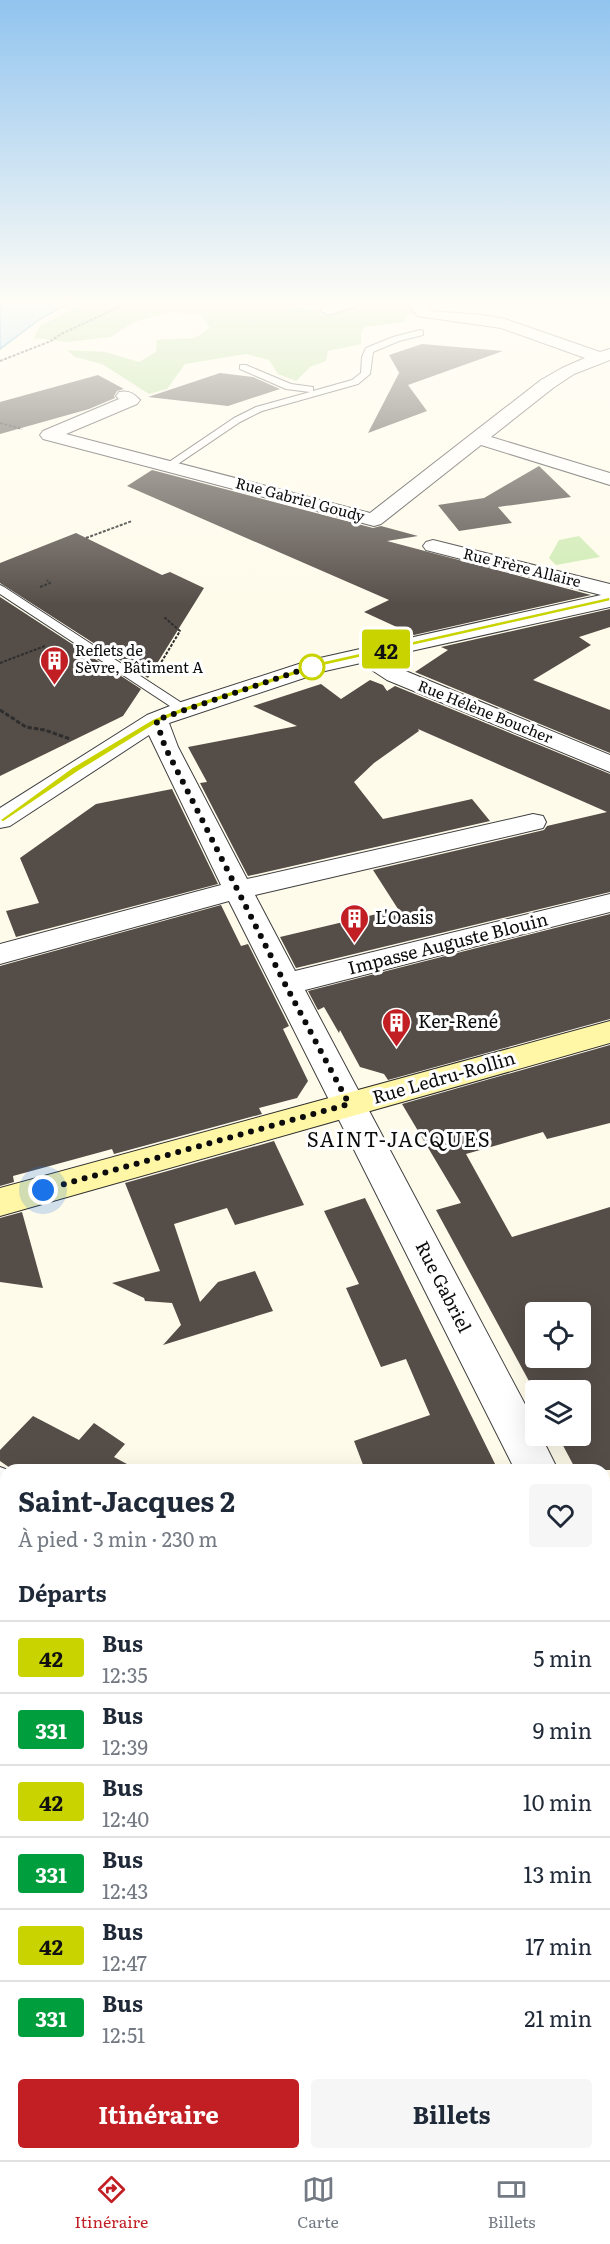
<!DOCTYPE html>
<html lang="fr">
<meta charset="utf-8">
<style>
:root{--surface:#fff;--page:#f6f6f7;--text:#1f2937;--muted:#747a83;--line:#e0e1e3;--accent:#c21f24}
body{margin:0;font-family:Literata,serif;background:var(--page);color:var(--text);height:100vh;display:flex;flex-direction:column;font-size:22px;white-space:nowrap}
*{box-sizing:border-box;margin:0}
p{font-size:20px;color:var(--muted)}
.icon{flex:none;width:33px;height:33px;fill:none;stroke:currentColor;stroke-width:2;stroke-linecap:round;stroke-linejoin:round}
.map{position:relative;flex:1;overflow:hidden}
.drawer{position:absolute;left:0px;top:1464px;width:610px;height:696px;display:flex;flex-direction:column;background:var(--surface);border-radius:18px 18px 0 0;box-shadow:0 6px 24px #0002}
.drawer>*{flex:none}
.badge{padding:0 12px;border-radius:4px;font-size:21px;line-height:39px}
.tools{position:absolute;left:525px;top:1302px;display:grid;gap:12px}
.tools a{display:grid;place-items:center;width:66px;height:66px;border-radius:6px;background:var(--surface);box-shadow:0 6px 24px #0002;font-size:30px}
.you{position:absolute;width:30px;height:30px;margin:-15px;border:4px solid #fff;border-radius:50%;background:#1a73e8;box-shadow:0 0 0 9px #1a73e833}
.map>.badge{position:absolute;translate:-50% -50%;box-shadow:0 0 0 3px #fff}
h2{padding:0 18px;font-size:22px;line-height:54px}
.round{display:grid;place-items:center;flex:none;width:63px;height:63px;border-radius:6px;background:var(--page)}
.head{display:flex;align-items:center;justify-content:space-between;height:102px;padding:0 18px}
h1{font-size:28px;font-weight:700;line-height:45px}
.cta{display:flex;gap:12px;margin-top:auto;padding:12px 18px}
.cta a{flex:1;height:69px;border-radius:6px;background:var(--accent);color:#fff;font-size:24px;font-weight:700;line-height:69px;text-align:center}
.cta a+a{background:var(--page);color:var(--text)}
ul{padding:0;list-style:none}
li{display:flex;align-items:center;gap:18px;height:72px;padding:0 18px;border-top:2px solid var(--line)}
li div{flex:1}
li b{display:block;font-size:22px}
li em{font-style:normal}
li .badge{min-width:66px;font-weight:700;text-align:center}
.menu{display:flex;justify-content:space-around;align-items:center;height:84px;border-top:2px solid var(--line);background:var(--surface);font-size:16px;color:var(--muted)}
.menu a{display:grid;justify-items:center;gap:3px}
.menu .on{color:var(--accent)}
.map>svg:first-child{display:block}
.green{fill:#cfebb4}
.forest{fill:#b2dc92}
.water{fill:#aedbf9;stroke:#3290d3;stroke-width:1.5}
.building{fill:#554d48;fill-rule:evenodd}
.lines{fill:none;stroke-linecap:round;stroke-linejoin:round}
.service-casing{stroke:#3f3f3f;stroke-width:2}
.minor-casing{stroke:#3f3f3f;stroke-width:2}
.secondary-casing{stroke:#2e2e2e;stroke-width:2}
.path-far2{stroke:#2e2e2e;stroke-width:2;stroke-dasharray:3 1.5;stroke-linecap:butt}
.path-far1{stroke:#2e2e2e;stroke-width:3;stroke-dasharray:4.5 2;stroke-linecap:butt}
.path{stroke:#2e2e2e;stroke-width:6;stroke-dasharray:10 4.5;stroke-linecap:butt}
.service{fill:#fff;fill-rule:evenodd}
.minor{fill:#fff;fill-rule:evenodd}
.secondary{fill:#fff7a6;fill-rule:evenodd}
.line{fill:#c8d300;stroke:#fff;stroke-width:1.5}
.walk{stroke:#0c0c0c;stroke-width:6;stroke-dasharray:0 10.8}
.stop-dot{fill:#fff;stroke:#c8d300;stroke-width:3}
.labels{text-anchor:middle;stroke-width:6;stroke-linejoin:round;paint-order:stroke}
.far-street-label{font-size:15px;fill:#0c0c0c;stroke:#fff}
.far-poi-label{font-size:15px;fill:#0c0c0c;stroke:#fff;text-anchor:start}
.poi-label{font-size:18px;fill:#0c0c0c;stroke:#fff;text-anchor:start}
.street-label{font-size:18px;fill:#0c0c0c;stroke:#fff}
.neighbourhood-label{font-size:20px;letter-spacing:1.5px;fill:#0c0c0c;stroke:#fff}
</style>
<div class="map">
<svg width="610" height="2160" viewBox="0 0 610 2160">
<rect width="100%" height="100%" fill="#fffbeb"/>
<polygon class="green" points="579,536 600,557 556,565 549,558 559,540"/>
<polygon class="forest" points="85,302 272,302 331,314 338,313 352,302 417,302 416,315 407,313 405,322 365,327 361,332 361,344 328,351 326,361 310,367 296,381 278,374 269,360 246,354 185,364 167,389 149,394 102,364 75,357 67,350 105,352 139,362 156,352 157,340 195,338 210,328 200,314 170,312 134,322 111,337 67,342 34,338 39,327"/>
<polygon class="water" points="0,302 72,302 40,319 0,349"/>
<g class="building">
<polygon points="422,344 503,351 408,385 427,411 368,433 399,373 401,376 389,355"/>
<polygon points="220,373 253,377 280,389 228,406 148,397"/>
<polygon points="98,375 124,389 117,391 114,396 115,398 89,409 0,434 0,402"/>
<polygon points="539,466 571,497 498,507 512,523 459,531 438,505 484,498"/>
<polygon points="152,470 373,528 381,526 418,536 387,541 591,595 414,635 364,612 389,600 127,486"/>
<polygon points="76,533 162,575 170,572 204,588 148,678 0,583 0,563"/>
<polygon points="0,597 141,689 123,716 0,776"/>
<polygon points="610,609 610,627 579,637 591,645 533,680 610,710 610,753 415,672 448,650 441,647"/>
<polygon points="370,680 383,685 387,691 395,686 610,774 610,892 296,968 280,937 398,909 373,870 544,830 547,826 607,812 418,729 419,731 374,763 354,782 383,819 472,799 490,821 248,876 200,783 207,782 188,747 297,726 253,706 321,684 341,699"/>
<polygon points="172,789 218,884 16,937 6,911 39,903 20,858 96,804"/>
<polygon points="221,905 241,946 248,944 289,1026 283,1029 308,1081 297,1098 259,1108 262,1114 114,1154 112,1149 13,1176 14,1182 0,1186 0,966"/>
<polygon points="610,914 610,1019 388,1080 384,1074 360,1067 340,1030 339,1033 324,1007 318,1010 308,991"/>
<path d="M610 1045V1123L547 1139 543 1132 466 1154 512 1237 610 1207V1470H576L558 1436H580V1390H536V1394L436 1210 461 1203 402 1104ZM536 1312H580V1358H536Z"/>
<polygon points="274,1141 304,1205 235,1225 227,1208 174,1224 200,1302 218,1282 255,1271 273,1311 163,1345 181,1325 172,1303 145,1301 144,1298 112,1283 160,1271 125,1183"/>
<polygon points="365,1198 464,1401 498,1470 365,1470 354,1441 430,1415 406,1359 381,1367 346,1288 359,1284 324,1211"/>
<polygon points="22,1212 43,1288 0,1282 0,1218"/>
<polygon points="33,1416 79,1440 94,1423 125,1444 114,1457 138,1470 13,1470 0,1461 0,1450"/>
</g>
<g class="lines">
<defs>
<g id="service">
<polygon points="420,330 423,331 423,335 399,341 373,352 370,374 358,384 262,411 240,422 172,468 163,466 234,418 256,407 310,392 286,389 240,369 240,365 246,365 291,384 313,387 313,391 352,380 361,373 362,357 366,348 393,337"/>
<polygon points="0,585 4,587 191,709 184,713 179,712 0,594"/>
</g>
<g id="minor">
<polygon points="337,302 360,302 358,305 328,315 320,310 323,307"/>
<path d="M409 302H424L431 311 482 315 505 319 600 352 610 349V360L574 374 553 388 491 437 610 473V485L481 445 381 524 374 526 43 439 40 435 43 431 119 399 116 396 119 392C128 390 134 393 140 400L137 404 66 434 370 513 541 380 562 368 585 358 501 328 417 316Z"/>
<polygon points="433,540 610,584 610,607 384,657 403,670 610,755 610,772 387,680 361,663 325,671 169,723 178,747 247,879 533,814 543,816 546,822 543,828 255,895 295,971 610,894 610,912 305,990 536,1425 536,1436 541,1436 558,1470 515,1470 229,901 0,964 0,944 221,885 149,735 10,826 0,828 0,808 147,715 175,704 311,660 601,595 426,550 423,546 426,542"/>
<polygon points="0,1467 8,1470 6,1511 0,1509"/>
<polygon points="604,1579 610,1581 610,1635 604,1632"/>
<polygon points="604,2083 610,2085 610,2143 604,2140"/>
</g>
<polygon id="secondary" points="610,1021 610,1043 0,1216 0,1188"/>
</defs>
<use href="#service" class="service-casing"/>
<use href="#minor" class="minor-casing"/>
<use href="#secondary" class="secondary-casing"/>
<g class="path-far2">
<polyline points="0,361 51,341 61,334 130,302"/>
<polyline points="0,423 22,429"/>
<polyline points="86,538 132,521"/>
<polyline points="40,587 50,583 47,580"/>
<polyline points="0,663 45,646"/>
<polyline points="159,666 180,631 164,617"/>
</g>
<polyline class="path-far1" points="0,710 26,727 45,730 70,739"/>
<polyline class="path" points="47,2154 49,2160"/>
<use href="#service" class="service"/>
<use href="#minor" class="minor"/>
<use href="#secondary" class="secondary"/>
</g>
<linearGradient id="sky" x2="0" y2="1"><stop stop-color="#91c4ef"/><stop offset="0.5" stop-color="#fffdf6"/><stop offset="1" stop-color="#fffdf6" stop-opacity="0"/></linearGradient>
<rect width="610" height="605" fill="url(#sky)"/>
<polygon class="line" points="610,597 610,601 322,666 187,711 159,722 79,771 3,822 0,820 73,767 153,719 181,708 316,663"/>
<g class="lines">
<polyline class="walk" points="43,1190 349,1104 285,984 186,788 165,747 156,720 319,664 312,667"/>
</g>
<defs>
<symbol id="building-pin" viewBox="-11 -11 22 30"><path d="M0 17L-7.5 6A9.5 9.5 0 1 1 7.5 6Z" fill="#c21f24" stroke="#fff"/><path d="M-4-6H4V6H1V3H-1V6H-4ZM-2.5-4.3h1.7v1.8h-1.7ZM.8-4.3h1.7v1.8H.8ZM-2.5-1h1.7V.8h-1.7ZM.8-1h1.7V.8H.8Z" fill="#fff"/></symbol>
</defs>
<g fill-rule="evenodd">
<use href="#building-pin" x="38" y="644" width="33" height="45"/>
<use href="#building-pin" x="338" y="902" width="33" height="45"/>
<use href="#building-pin" x="380" y="1006" width="33" height="45"/>
</g>
<circle class="stop-dot" cx="312" cy="667" r="12"/>
<g class="labels">
<g class="far-street-label">
<text transform="translate(300 500) rotate(15)" y="5">Rue Gabriel Goudy</text>
<text transform="translate(522 568) rotate(14)" y="5">Rue Frère Allaire</text>
<text transform="translate(485 712) rotate(22)" y="5">Rue Hélène Boucher</text>
</g>
<g class="far-poi-label">
<text x="75" y="656">Reflets de<tspan x="75" dy="17">Sèvre, Bâtiment A</tspan></text>
</g>
<g class="poi-label">
<text x="375" y="924">L'Oasis</text>
<text x="418" y="1028">Ker-René</text>
</g>
<g class="street-label">
<text transform="translate(448 944) rotate(-14)" y="6">Impasse Auguste Blouin</text>
<text transform="translate(444 1078) rotate(-16)" y="6">Rue Ledru-Rollin</text>
<text transform="translate(443 1287) rotate(63)" y="6">Rue Gabriel</text>
</g>
<g class="neighbourhood-label">
<text x="399" y="1147">SAINT-JACQUES</text>
</g>
</g>
</svg>
<div class="tools">
<a><svg class="icon" aria-label="locate" viewBox="0 0 24 24"><circle cx="12" cy="12" r="6"/><path d="M12 2v4M12 18v4M2 12h4M18 12h4"/></svg></a>
<a><svg class="icon" aria-label="layers" viewBox="0 0 24 24"><path d="M12 4l9 5-9 5-9-5zM3 14l9 5 9-5"/></svg></a>
</div>
<div class="you" style="left:43px;top:1190px"></div>
<b class="badge" style="left:386px;top:649px;background:#c8d300;color:#111">42</b>
<section class="drawer">
<div class="head"><div><h1>Saint-Jacques 2</h1><p>À pied · 3 min · 230 m</p></div><a class="round"><svg class="icon" aria-label="heart" viewBox="0 0 24 24"><path d="M12 20l-8-8c-3-5 5-10 8-4 3-6 11-1 8 4z"/></svg></a></div>
<h2>Départs</h2>
<ul>
<li><span class="badge" style="background:#c8d300;color:#111">42</span><div><b>Bus</b><p>12:35</p></div><em>5 min</em></li>
<li><span class="badge" style="background:#009e3d;color:#fff">331</span><div><b>Bus</b><p>12:39</p></div><em>9 min</em></li>
<li><span class="badge" style="background:#c8d300;color:#111">42</span><div><b>Bus</b><p>12:40</p></div><em>10 min</em></li>
<li><span class="badge" style="background:#009e3d;color:#fff">331</span><div><b>Bus</b><p>12:43</p></div><em>13 min</em></li>
<li><span class="badge" style="background:#c8d300;color:#111">42</span><div><b>Bus</b><p>12:47</p></div><em>17 min</em></li>
<li><span class="badge" style="background:#009e3d;color:#fff">331</span><div><b>Bus</b><p>12:51</p></div><em>21 min</em></li>
</ul>
<div class="cta"><a>Itinéraire</a><a>Billets</a></div>
</section>
</div>
<nav class="menu">
<a class="on"><svg class="icon" aria-label="directions" viewBox="0 0 24 24"><path d="M12 3l9 9-9 9-9-9zM9 14v-3h6M13 9l2 2-2 2"/></svg>Itinéraire</a>
<a><svg class="icon" aria-label="map" viewBox="0 0 24 24"><path d="M3 6l6-2 6 2 6-2v14l-6 2-6-2-6 2zM9 4v14M15 6v14"/></svg>Carte</a>
<a><svg class="icon" aria-label="tickets" viewBox="0 0 24 24"><path d="M3 7h18v10H3zM15 7v10"/></svg>Billets</a>
</nav>
